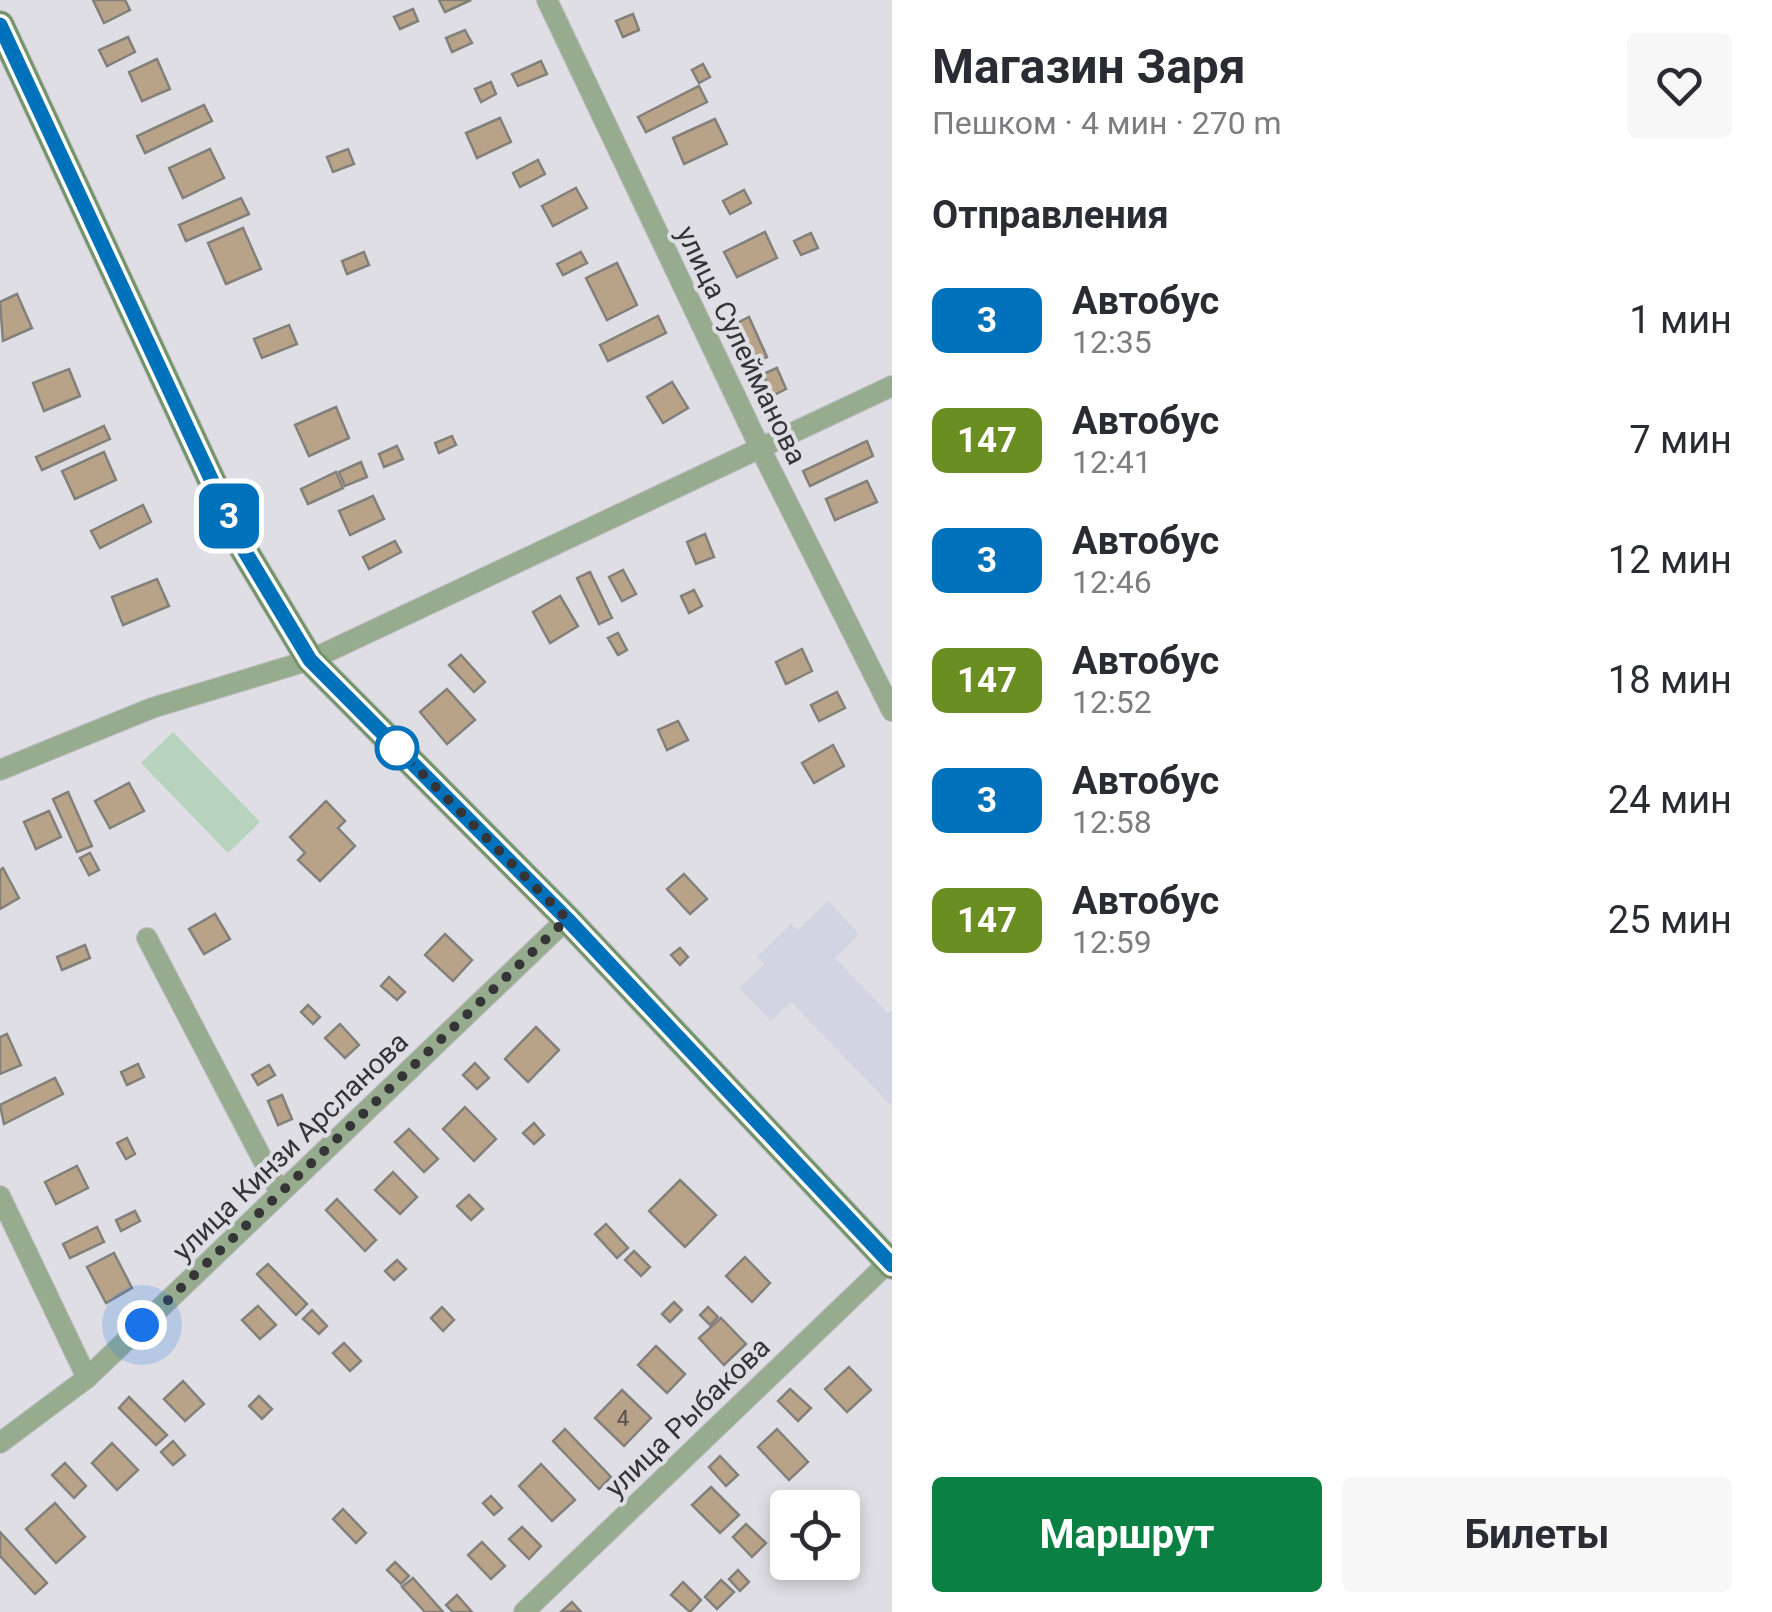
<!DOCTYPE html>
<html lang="ru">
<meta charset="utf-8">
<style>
:root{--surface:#fff;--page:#f7f7f7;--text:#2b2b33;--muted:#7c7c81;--accent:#0b8043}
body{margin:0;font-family:Roboto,sans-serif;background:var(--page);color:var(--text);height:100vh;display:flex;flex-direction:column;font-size:38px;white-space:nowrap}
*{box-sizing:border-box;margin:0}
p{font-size:32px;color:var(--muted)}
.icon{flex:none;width:55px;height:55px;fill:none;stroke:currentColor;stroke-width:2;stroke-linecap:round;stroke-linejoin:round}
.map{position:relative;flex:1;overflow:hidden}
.sheet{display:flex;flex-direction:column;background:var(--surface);width:880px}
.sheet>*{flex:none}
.badge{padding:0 20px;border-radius:15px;font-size:35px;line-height:65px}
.buttons{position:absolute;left:770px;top:1490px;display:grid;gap:20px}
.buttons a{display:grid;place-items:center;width:90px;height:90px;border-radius:10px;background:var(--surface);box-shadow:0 5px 15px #0003;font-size:50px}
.you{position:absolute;width:50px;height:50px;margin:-25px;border:8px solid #fff;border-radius:50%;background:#1a73e8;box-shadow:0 0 0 15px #1a73e833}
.map>.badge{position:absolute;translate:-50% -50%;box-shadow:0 0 0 5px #fff}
h2{padding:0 40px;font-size:38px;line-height:90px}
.round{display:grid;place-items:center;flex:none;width:105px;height:105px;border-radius:10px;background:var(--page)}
.headline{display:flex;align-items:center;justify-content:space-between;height:170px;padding:0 40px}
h1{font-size:48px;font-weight:700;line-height:75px}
.action{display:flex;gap:20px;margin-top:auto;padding:20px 40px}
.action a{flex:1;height:115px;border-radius:10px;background:var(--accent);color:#fff;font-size:40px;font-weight:700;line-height:115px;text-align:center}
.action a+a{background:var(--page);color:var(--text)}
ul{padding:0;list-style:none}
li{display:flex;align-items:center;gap:30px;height:120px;padding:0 40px}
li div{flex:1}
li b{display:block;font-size:38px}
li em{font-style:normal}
li .badge{min-width:110px;font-weight:700;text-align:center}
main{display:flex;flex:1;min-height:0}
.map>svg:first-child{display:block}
.built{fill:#d3d4e1}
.green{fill:#b7d3bd}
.building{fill:#b8a388;stroke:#83807b;stroke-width:2.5}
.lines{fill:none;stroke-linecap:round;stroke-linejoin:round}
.minor-casing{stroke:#bcbcc2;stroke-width:22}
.secondary-casing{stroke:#bcbcc2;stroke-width:30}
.minor{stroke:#97ac8f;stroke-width:20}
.secondary{stroke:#739368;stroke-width:28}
.line-casing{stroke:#fff;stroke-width:22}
.line{stroke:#0072bc;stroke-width:15}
.walk{stroke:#353538;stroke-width:10;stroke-dasharray:0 18}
.stop-dot{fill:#fff;stroke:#0072bc;stroke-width:5}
.labels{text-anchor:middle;stroke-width:8;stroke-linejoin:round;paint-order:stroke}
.number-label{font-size:22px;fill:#56504c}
.street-label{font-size:28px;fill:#353538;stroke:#dedee4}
</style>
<main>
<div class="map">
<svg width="892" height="1612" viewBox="0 0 892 1612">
<rect width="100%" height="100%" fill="#dedee4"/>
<polygon class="built" points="828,901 859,934 835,958 888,1013 892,1010 892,1106 791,1002 771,1021 739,988 764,964 757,957 791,924 798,930"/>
<polygon class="green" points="173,732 260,822 228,853 141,763"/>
<g class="building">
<polygon points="93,0 125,0 130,10 104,23"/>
<polygon points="439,0 471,0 445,12"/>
<polygon points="413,9 418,21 400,29 394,17"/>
<polygon points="633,14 639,30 623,37 616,21"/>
<polygon points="465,30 472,43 452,52 446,38"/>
<polygon points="128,37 135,52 107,66 99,50"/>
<polygon points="157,59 170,89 142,101 129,72"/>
<polygon points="541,61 547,74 518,86 512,74"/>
<polygon points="703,64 710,77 699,83 692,70"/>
<polygon points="491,82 496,94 481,102 475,89"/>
<polygon points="699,86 707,102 646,132 638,117"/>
<polygon points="204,105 212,121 145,153 137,136"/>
<polygon points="500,118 511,142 477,158 466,133"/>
<polygon points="715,119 727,144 684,164 673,138"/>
<polygon points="210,149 224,178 183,198 169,168"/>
<polygon points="348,149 354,164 333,172 327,157"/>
<polygon points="538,160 545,174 520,187 513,173"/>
<polygon points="576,188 587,208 553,226 542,206"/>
<polygon points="744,190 751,203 730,214 723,201"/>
<polygon points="241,198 249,214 186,241 179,225"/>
<polygon points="243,228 261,269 226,284 208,243"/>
<polygon points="765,232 777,258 737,277 724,252"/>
<polygon points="811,233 818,248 801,255 794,241"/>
<polygon points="364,252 369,265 347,274 342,261"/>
<polygon points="581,252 587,263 563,275 557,264"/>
<polygon points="617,263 637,305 607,320 586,278"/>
<polygon points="17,294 32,328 3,341 0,302"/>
<polygon points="658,316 666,333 608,361 600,345"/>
<polygon points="749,317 767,357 755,363 737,323"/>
<polygon points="289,325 297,344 262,358 254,339"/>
<polygon points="777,368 786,389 772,396 763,374"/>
<polygon points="69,369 80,396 44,411 33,383"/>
<polygon points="672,382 688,408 663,423 647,397"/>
<polygon points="336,407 349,438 309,456 295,425"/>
<polygon points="104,426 110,439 42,470 36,457"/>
<polygon points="452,436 456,445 439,453 435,443"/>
<polygon points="867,441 873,456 810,486 803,471"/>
<polygon points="397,446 403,459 384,467 379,454"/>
<polygon points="104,452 116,480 75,499 62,471"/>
<polygon points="361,462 367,477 345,486 339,472"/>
<polygon points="336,472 343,488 308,504 301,489"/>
<polygon points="867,481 877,502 835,520 826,499"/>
<polygon points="373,496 384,519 350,535 339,511"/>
<polygon points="143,505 151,522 100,548 91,531"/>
<polygon points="705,534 714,557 696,564 687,542"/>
<polygon points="395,541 401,552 369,569 363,557"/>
<polygon points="623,570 636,594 622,601 609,577"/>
<polygon points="590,572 612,618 599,624 577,578"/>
<polygon points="157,579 169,606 123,625 112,597"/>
<polygon points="694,590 702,606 689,613 681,596"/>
<polygon points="560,596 578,626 550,643 533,612"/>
<polygon points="618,633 627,650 618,655 608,638"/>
<polygon points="802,649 812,671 786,684 776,662"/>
<polygon points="461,655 485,682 474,692 449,665"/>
<polygon points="447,689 475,720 447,744 420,712"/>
<polygon points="837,692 845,708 819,721 811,705"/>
<polygon points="678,721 688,740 667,750 658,730"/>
<polygon points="833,745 844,766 814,783 802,763"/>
<polygon points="129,783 144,811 110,828 95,801"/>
<polygon points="68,792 92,846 77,852 53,799"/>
<polygon points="326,801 345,821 338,828 355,846 320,881 298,860 305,853 290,837"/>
<polygon points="49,811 61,837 36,849 24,822"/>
<polygon points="90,853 99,870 89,875 80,858"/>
<polygon points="3,868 19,898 0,909 0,870"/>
<polygon points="684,874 707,899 690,914 667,889"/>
<polygon points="215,914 230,939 204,954 189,929"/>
<polygon points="445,934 472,960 453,981 425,955"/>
<polygon points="85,945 90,958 62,970 57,957"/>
<polygon points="680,948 688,957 680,965 671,955"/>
<polygon points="389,977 405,992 397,1000 381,986"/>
<polygon points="308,1005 320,1017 313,1024 301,1012"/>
<polygon points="340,1024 359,1045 345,1058 325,1038"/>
<polygon points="536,1027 559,1050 528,1082 505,1059"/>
<polygon points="7,1034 21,1065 0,1074 0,1037"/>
<polygon points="475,1063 489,1078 477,1089 463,1075"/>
<polygon points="138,1064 144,1077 127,1085 121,1072"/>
<polygon points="269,1065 275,1075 258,1085 252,1075"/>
<polygon points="55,1078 63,1094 4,1124 0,1105"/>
<polygon points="282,1095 292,1119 278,1125 268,1101"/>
<polygon points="465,1107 496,1139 474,1161 443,1129"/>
<polygon points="534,1123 544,1135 534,1144 523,1133"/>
<polygon points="409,1129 438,1159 424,1172 395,1142"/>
<polygon points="127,1138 135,1154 126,1159 117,1143"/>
<polygon points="77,1166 88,1188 56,1204 45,1182"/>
<polygon points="393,1172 417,1197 400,1214 375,1190"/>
<polygon points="680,1180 716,1215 685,1247 649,1211"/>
<polygon points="469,1195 483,1209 471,1220 457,1206"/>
<polygon points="337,1199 376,1240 365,1251 326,1210"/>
<polygon points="135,1211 140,1221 121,1231 116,1220"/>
<polygon points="606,1224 628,1248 617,1258 595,1234"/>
<polygon points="97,1227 104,1242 70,1258 63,1244"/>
<polygon points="634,1251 650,1267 641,1276 625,1260"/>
<polygon points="114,1253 132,1288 106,1303 87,1267"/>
<polygon points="745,1257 770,1283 752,1302 726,1276"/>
<polygon points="397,1260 406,1269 394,1280 385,1271"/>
<polygon points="268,1264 307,1304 296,1315 257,1274"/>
<polygon points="674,1302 682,1310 670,1322 662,1314"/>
<polygon points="258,1306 276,1325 260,1339 242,1320"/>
<polygon points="442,1307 454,1320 443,1331 431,1318"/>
<polygon points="708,1307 718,1317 710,1325 700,1315"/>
<polygon points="312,1310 327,1326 319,1334 303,1319"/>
<polygon points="721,1318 746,1344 724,1365 699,1338"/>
<polygon points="344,1343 361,1361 350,1371 333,1353"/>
<polygon points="656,1346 685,1374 667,1393 638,1365"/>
<polygon points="849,1367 871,1390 847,1412 825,1389"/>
<polygon points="183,1381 204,1404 185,1421 164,1399"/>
<polygon points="790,1389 811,1408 798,1421 778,1401"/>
<polygon points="622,1390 651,1418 624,1446 595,1418"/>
<polygon points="259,1396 272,1409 262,1419 249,1406"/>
<polygon points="129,1397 167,1435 156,1445 119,1408"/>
<polygon points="565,1429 611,1477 599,1489 553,1441"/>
<polygon points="777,1429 808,1462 789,1480 758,1447"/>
<polygon points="173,1441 185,1455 173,1465 161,1452"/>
<polygon points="112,1443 138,1470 117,1490 92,1463"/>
<polygon points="720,1456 738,1475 726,1486 709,1467"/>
<polygon points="65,1463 86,1486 74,1498 52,1475"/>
<polygon points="541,1464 575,1500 552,1521 519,1486"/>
<polygon points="711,1487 739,1515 720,1533 692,1505"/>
<polygon points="491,1496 502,1508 494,1515 483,1503"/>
<polygon points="55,1503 85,1537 56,1563 26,1529"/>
<polygon points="343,1509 366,1533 356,1543 333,1519"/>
<polygon points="746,1524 766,1543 752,1557 733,1537"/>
<polygon points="522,1527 541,1546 529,1559 509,1539"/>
<polygon points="0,1532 47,1583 35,1594 0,1556"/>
<polygon points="482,1542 505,1566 491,1579 468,1555"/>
<polygon points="395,1562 409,1576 401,1584 387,1570"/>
<polygon points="738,1570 749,1582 740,1591 729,1579"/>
<polygon points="413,1578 443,1612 425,1612 402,1587"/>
<polygon points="721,1580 734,1592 717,1609 705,1597"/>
<polygon points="683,1582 701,1600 690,1612 671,1595"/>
<polygon points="457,1595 472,1612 453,1612 446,1605"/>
<polygon points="572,1602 581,1612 562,1611"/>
</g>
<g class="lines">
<defs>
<g id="minor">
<polyline points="547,0 761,450 892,711"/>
<polyline points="0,770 152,708 310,660 892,386"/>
<polyline points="147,938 280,1193"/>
<polyline points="0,1196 87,1378"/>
<polyline points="0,1443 87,1378 567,919"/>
<polyline points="524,1612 889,1262"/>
</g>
<polyline id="secondary" points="0,25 244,550 310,660 567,919 892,1265"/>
</defs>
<use href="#minor" class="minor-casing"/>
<use href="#secondary" class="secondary-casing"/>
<use href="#minor" class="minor"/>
<use href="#secondary" class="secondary"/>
</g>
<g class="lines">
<defs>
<polyline id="line" points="0,25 244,550 310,660 567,919 892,1265"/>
</defs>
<use href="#line" class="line-casing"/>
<use href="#line" class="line"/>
<polyline class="walk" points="142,1325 567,919 387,738 397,748"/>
</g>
<circle class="stop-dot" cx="397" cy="748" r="20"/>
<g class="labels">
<g class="number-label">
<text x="623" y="1426">4</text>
</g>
<g class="street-label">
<text transform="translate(742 345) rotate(64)" y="10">улица Сулейманова</text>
<text transform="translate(290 1146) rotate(-44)" y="10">улица Кинзи Арсланова</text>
<text transform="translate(687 1417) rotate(-44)" y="10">улица Рыбакова</text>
</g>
</g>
</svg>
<div class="buttons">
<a><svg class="icon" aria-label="locate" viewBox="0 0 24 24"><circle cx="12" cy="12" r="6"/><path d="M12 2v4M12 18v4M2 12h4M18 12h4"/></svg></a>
</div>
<div class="you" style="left:142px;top:1325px"></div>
<b class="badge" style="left:229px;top:516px;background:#0072bc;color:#fff">3</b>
</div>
<section class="sheet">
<div class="headline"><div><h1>Магазин Заря</h1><p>Пешком · 4 мин · 270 m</p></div><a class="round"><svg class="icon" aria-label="heart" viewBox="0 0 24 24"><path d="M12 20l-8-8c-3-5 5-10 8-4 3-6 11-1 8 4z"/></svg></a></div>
<h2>Отправления</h2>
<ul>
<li><span class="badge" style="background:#0072bc;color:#fff">3</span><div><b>Автобус</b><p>12:35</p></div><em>1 мин</em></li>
<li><span class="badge" style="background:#6b8e23;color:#fff">147</span><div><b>Автобус</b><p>12:41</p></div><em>7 мин</em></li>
<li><span class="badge" style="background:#0072bc;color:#fff">3</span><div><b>Автобус</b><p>12:46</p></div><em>12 мин</em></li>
<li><span class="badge" style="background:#6b8e23;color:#fff">147</span><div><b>Автобус</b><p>12:52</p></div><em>18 мин</em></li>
<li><span class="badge" style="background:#0072bc;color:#fff">3</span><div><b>Автобус</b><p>12:58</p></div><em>24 мин</em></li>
<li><span class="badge" style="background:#6b8e23;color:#fff">147</span><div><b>Автобус</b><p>12:59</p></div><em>25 мин</em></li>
</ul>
<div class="action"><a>Маршрут</a><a>Билеты</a></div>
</section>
</main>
